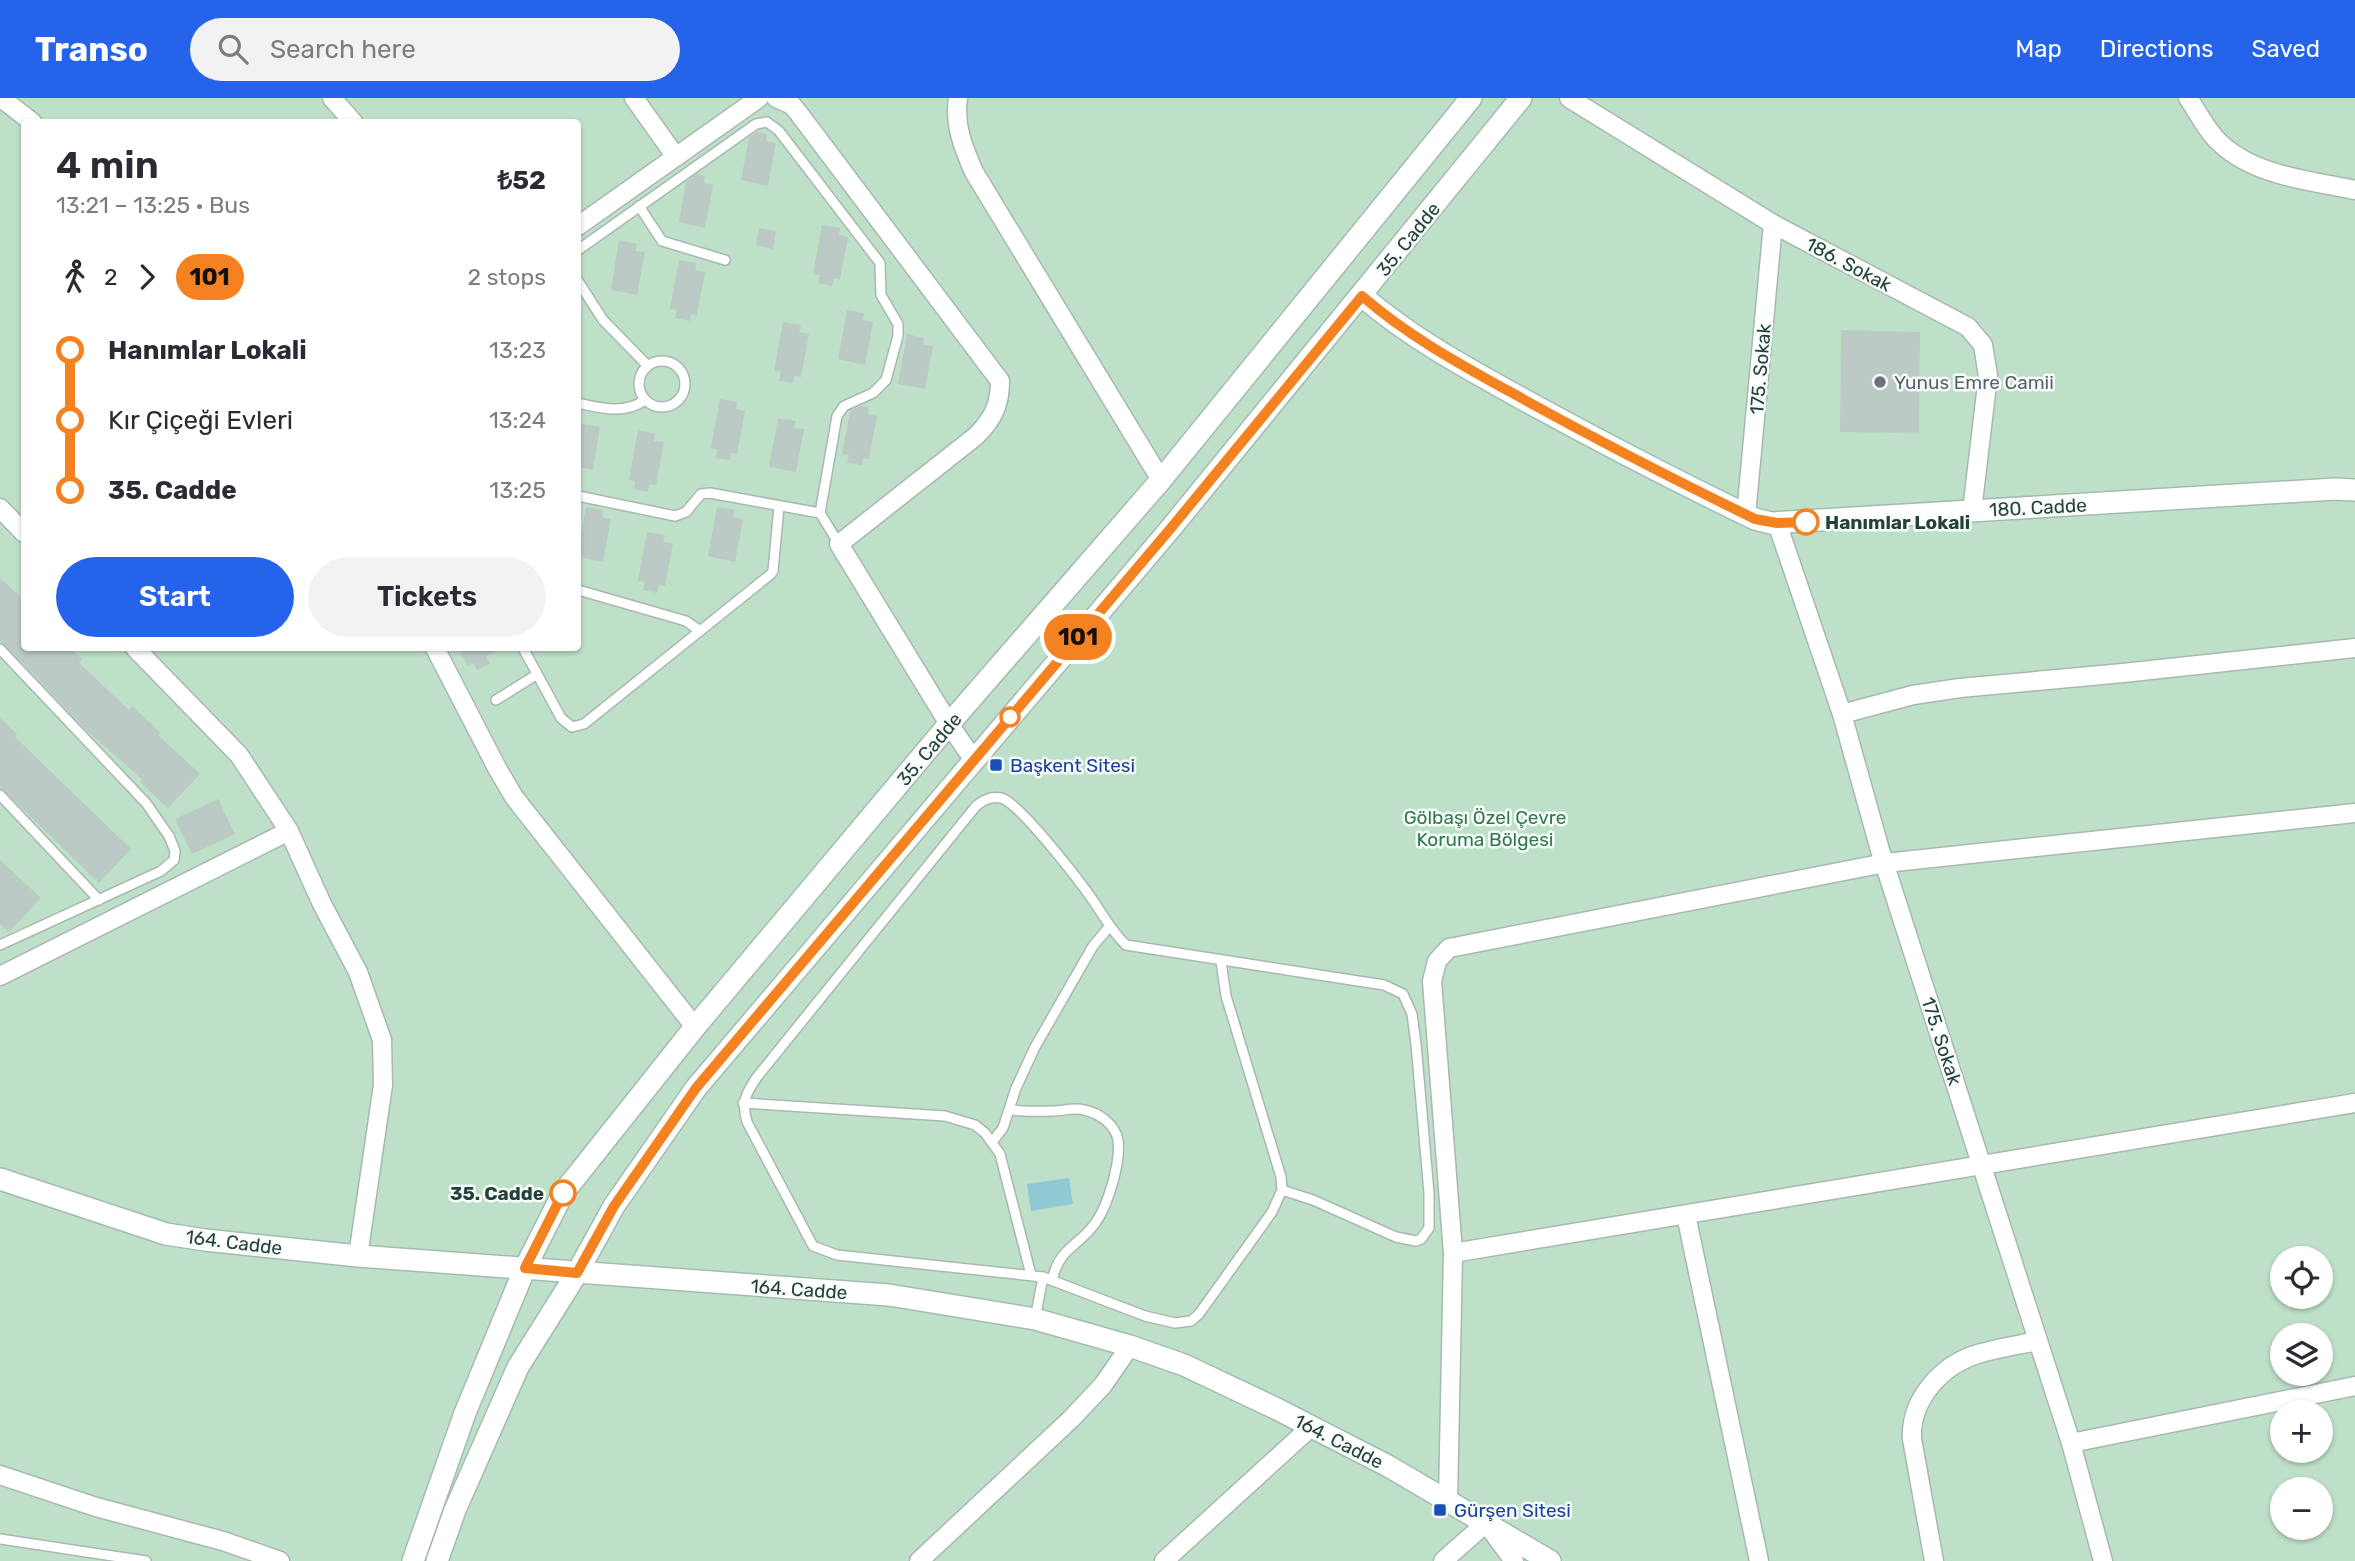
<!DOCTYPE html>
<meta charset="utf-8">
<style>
:root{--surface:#fff;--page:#f2f2f3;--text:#2b2b33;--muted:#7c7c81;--accent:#2563eb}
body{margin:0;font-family:Rubik,sans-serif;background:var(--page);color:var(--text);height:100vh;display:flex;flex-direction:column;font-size:26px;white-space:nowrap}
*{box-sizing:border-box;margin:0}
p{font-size:23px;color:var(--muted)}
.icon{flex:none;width:38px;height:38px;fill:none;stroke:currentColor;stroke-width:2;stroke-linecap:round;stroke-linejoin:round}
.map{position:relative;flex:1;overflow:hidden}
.drawer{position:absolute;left:21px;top:21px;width:560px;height:532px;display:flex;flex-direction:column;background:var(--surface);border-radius:7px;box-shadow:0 2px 5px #0004}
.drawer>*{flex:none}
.badge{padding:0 14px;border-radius:23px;font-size:24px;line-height:46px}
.fabs{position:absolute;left:2270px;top:1148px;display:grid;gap:14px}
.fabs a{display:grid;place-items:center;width:63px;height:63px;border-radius:50%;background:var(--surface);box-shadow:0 2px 5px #0004;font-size:35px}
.map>.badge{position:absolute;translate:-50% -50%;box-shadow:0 0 0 4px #fff}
.legs{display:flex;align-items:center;gap:10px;height:77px;padding:0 35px;font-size:23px}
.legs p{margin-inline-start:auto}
.headline{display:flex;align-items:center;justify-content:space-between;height:119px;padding:0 35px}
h1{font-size:38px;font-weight:600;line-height:52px}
.button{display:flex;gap:14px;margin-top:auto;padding:14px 35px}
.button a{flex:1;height:80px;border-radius:42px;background:var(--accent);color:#fff;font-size:28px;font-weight:600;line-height:80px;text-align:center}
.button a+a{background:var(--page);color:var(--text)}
ul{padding:0 35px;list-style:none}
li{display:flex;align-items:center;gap:24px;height:70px;font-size:26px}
li i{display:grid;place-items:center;width:10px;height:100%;margin:0 9px;background:currentColor}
li i::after{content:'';width:18px;height:18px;margin:-9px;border:5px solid;border-radius:50%;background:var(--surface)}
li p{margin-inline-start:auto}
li:first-child i{background:linear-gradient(#0000 50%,currentColor 0)}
li:last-child i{background:linear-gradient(currentColor 50%,#0000 0)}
header{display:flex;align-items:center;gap:42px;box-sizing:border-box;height:98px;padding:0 35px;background:var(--accent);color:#fff}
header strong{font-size:33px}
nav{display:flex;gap:38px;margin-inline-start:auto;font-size:24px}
.search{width:490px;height:63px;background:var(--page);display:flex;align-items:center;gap:18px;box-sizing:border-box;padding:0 24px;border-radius:38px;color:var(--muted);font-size:26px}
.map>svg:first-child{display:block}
.green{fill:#bfe0c8;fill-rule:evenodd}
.water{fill:#8ec9d4}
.building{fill:#bbcac4}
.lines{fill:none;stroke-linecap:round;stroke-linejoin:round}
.lane-casing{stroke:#a8b8b2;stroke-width:12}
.street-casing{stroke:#a8b8b2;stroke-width:21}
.secondary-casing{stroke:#a4bbb3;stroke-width:24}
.lane{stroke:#fff;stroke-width:9}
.street{stroke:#fff;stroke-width:18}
.secondary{stroke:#fff;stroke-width:21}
.line-1-casing{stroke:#fff;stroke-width:16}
.line-1{stroke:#f58220;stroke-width:10}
.worship-dot{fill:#6b7280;stroke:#f7fbf9;stroke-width:2.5}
.stop-1-dot{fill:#fff;stroke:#f58220;stroke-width:3.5}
.transit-dot{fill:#1a4fb4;stroke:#f7fbf9;stroke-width:2.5}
.labels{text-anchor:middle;stroke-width:5;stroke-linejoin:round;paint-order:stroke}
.street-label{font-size:19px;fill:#24423a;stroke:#f7fbf9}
.worship-label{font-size:19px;fill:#5b616d;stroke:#f7fbf9;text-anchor:start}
.stop-label{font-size:19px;font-weight:bold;fill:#24423a;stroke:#f7fbf9;text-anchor:start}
.transit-label{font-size:19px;fill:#164399;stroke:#f7fbf9;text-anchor:start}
.park-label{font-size:19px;fill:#2d7a4b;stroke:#f7fbf9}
</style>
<header>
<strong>Transo</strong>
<div class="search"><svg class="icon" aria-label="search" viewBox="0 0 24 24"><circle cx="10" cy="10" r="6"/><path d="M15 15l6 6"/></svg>Search here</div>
<nav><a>Map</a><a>Directions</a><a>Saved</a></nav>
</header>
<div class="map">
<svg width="2355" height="1463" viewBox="0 0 2355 1463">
<rect width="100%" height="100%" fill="#e6efeb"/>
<path class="green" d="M0 0H2355V1463H0ZM24 24H578V550H24ZM2282 1160H2320V1199H2282ZM2282 1237H2320V1276H2282ZM2282 1314H2320V1353H2282ZM2282 1391H2320V1430H2282Z"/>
<polygon class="water" points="1069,1080 1073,1106 1031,1113 1027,1086"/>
<g class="building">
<polygon points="757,34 767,36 766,43 776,45 768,88 741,82 749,40"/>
<polygon points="697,76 705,78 704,85 713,87 705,130 679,124 686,84"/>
<polygon points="822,127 840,130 839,137 848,139 840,181 834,180 832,188 818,185 820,177 813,176"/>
<polygon points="759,130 776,133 773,151 756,147"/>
<polygon points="619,142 637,146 636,153 645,154 637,197 611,192"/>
<polygon points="679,162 697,165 695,172 705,174 697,217 691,216 690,223 675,220 677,212 670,211"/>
<polygon points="847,212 864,215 863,222 873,224 865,267 838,261"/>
<polygon points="783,224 801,227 799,234 809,236 801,279 795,278 793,285 779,283 781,274 774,273"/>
<polygon points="1841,232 1920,234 1919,335 1840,334"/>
<polygon points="907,236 924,240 923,247 933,248 925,291 898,286"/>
<polygon points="720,301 737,304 736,311 745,313 737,356 731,355 730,362 716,360 717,351 711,350"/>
<polygon points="861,308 869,309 868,316 877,318 869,361 863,360 862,367 847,365 849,357 842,356 850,313"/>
<polygon points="778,320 796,323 794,330 804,331 796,374 769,369"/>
<polygon points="578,325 600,329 593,372 578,369"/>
<polygon points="638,332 655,336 654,343 664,344 656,387 649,386 648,394 634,391 635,383 629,382"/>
<polygon points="586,409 603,412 602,419 611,421 603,464 578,459"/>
<polygon points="717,409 735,412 733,419 743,421 735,464 708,458"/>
<polygon points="647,434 665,437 663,444 673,445 665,488 659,487 657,495 643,492 645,484 638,483"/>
<polygon points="0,480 24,502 24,550 70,550 82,561 79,565 129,612 132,608 161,635 158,637 200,676 168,710 140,684 142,681 87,633 24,566 0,543"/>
<polygon points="458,550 504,550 486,558 490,566 477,572 473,565 468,568"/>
<polygon points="0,620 17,636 15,639 131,751 99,785 0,689"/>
<polygon points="218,701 235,736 192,756 175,721"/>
<polygon points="0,762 41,800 9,834 0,826"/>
</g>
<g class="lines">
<defs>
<g id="lane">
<polyline points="639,108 662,143 725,162"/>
<polyline points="578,152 756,26 767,24 779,33 880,165 881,197 898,226 898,238 886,282 873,295 844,308 837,318 820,415"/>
<polyline points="578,183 603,222 647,267"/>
<circle cx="662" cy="286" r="23"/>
<path d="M578 305C600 310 624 317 645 302"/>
<polyline points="578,398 675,418 686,414 701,396 710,395 820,415 839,446"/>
<polyline points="578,492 686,523 700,533"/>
<polyline points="523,550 561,620 572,629 584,626 771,476 773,473 779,408"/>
<polyline points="0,551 146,705 169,738 175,753 174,762 161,773 0,847"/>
<polyline points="496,602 536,577"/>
<polyline points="0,697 99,802"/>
<path d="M1221 864 1226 898 1281 1079 1282 1092 1272 1114 1199 1216 1191 1223 1175 1225 1145 1218 1043 1179 837 1157 813 1148 747 1024C741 1004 746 995 757 979L976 708C983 702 991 698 1001 700 1018 703 1082 786 1094 804 1105 820 1112 834 1126 847L1384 887 1403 896 1412 916 1416 946 1429 1095V1130L1421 1141 1416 1143 1396 1139 1313 1102 1282 1092"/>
<polyline points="743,1005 945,1018 975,1027 985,1035 1000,1056 1031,1177"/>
<path d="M1009 1012C1024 1013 1038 1014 1052 1013 1063 1013 1074 1009 1084 1012 1099 1015 1115 1026 1118 1042 1121 1064 1108 1107 1096 1124 1079 1149 1060 1148 1052 1182"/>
<polyline points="992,1044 1003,1030 1016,990 1035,949 1093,848 1109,829"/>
<polyline points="1035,1221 1043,1179"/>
<polyline points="0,1441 146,1463"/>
</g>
<g id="street">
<polyline points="1,0 32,24"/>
<polyline points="332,0 353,24"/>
<polyline points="634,0 676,59"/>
<path d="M776 0 792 7 800 17 1000 283C1000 307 993 321 976 338L839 446 949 626 973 661"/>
<path d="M958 0C954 27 963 49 974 74L1161 382"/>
<polyline points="1569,0 1773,126 1968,229 1983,247 1988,278 1972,413"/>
<path d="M2188 0C2197 13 2205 29 2215 40 2250 78 2308 82 2355 92"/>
<polyline points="578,128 759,0"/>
<polyline points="0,410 24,435"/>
<polyline points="1746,417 1773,126"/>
<polyline points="1777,425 1842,616 1880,752 2071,1345 2103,1463"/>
<polyline points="135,550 239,657 289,733 322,806 358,874 382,942 383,987 358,1158"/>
<polyline points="435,550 497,670 514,699 695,929"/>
<polyline points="1842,616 1913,597 1960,590 2123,575 2355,550"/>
<polyline points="0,878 289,733"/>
<polyline points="1686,1117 1759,1463"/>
<polyline points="1453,1155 2355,1005"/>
<polyline points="2071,1345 2355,1288"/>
<polyline points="0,1377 96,1409 223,1443 280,1463"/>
<polyline points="1448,1403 1453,1155 1432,883 1437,863 1449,850 1885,765 2355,715"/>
<polyline points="919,1463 1071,1321 1103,1287 1130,1248"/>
<polyline points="1164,1463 1312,1328"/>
<polyline points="1443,1463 1486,1425 1514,1463"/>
<path d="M1934 1463 1912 1341C1910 1302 1941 1267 1978 1256 1997 1250 2018 1247 2038 1243"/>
</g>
<g id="secondary">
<path d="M1362 198C1412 241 1470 272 1528 304 1603 345 1678 384 1755 421L1771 425 2335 391 2355 392"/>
<polyline points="0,1081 166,1136 205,1142 358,1158 889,1197 1035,1221 1130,1248 1184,1267 1277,1311 1388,1368 1550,1463"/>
<polyline points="413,1463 465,1315 525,1170 563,1095 695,929 949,626 1161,382 1471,0"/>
<polyline points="437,1463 455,1412 518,1269 577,1175 614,1108 696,990 1171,430 1521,0"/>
</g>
</defs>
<use href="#lane" class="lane-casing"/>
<use href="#street" class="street-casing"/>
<use href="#secondary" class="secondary-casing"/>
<use href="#lane" class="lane"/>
<use href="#street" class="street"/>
<use href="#secondary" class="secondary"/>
</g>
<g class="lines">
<defs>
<path id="line-1" d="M563 1095 525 1170 577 1175 614 1108 696 990 1171 430 1362 198C1410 240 1467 270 1523 301 1599 343 1677 383 1755 421L1777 425 1806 424"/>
</defs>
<use href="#line-1" class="line-1-casing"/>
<use href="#line-1" class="line-1"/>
</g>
<circle class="worship-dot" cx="1880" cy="284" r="7"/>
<g class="stop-1-dot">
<circle cx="1806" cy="424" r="12"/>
<circle cx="1010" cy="619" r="9"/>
<circle cx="563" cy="1095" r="12"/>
</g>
<g class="transit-dot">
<rect x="989" y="660" width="14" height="14" rx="3.5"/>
<rect x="1433" y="1405" width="14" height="14" rx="3.5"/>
</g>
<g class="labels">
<g class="street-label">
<text transform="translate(1408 141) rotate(-51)" y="7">35. Cadde</text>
<text transform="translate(1849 166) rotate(28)" y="7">186. Sokak</text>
<text transform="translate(1760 271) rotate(-85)" y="7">175. Sokak</text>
<text transform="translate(2038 409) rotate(-3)" y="7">180. Cadde</text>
<text transform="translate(929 651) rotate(-50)" y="7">35. Cadde</text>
<text transform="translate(1942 943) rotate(72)" y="7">175. Sokak</text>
<text transform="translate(234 1144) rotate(7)" y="7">164. Cadde</text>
<text transform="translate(799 1191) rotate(4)" y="7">164. Cadde</text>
<text transform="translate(1339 1343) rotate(27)" y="7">164. Cadde</text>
</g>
<g class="worship-label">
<text x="1894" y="291">Yunus Emre Camii</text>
</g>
<g class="stop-label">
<text x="1825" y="431">Hanımlar Lokali</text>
<text x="544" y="1102" text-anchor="end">35. Cadde</text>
</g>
<g class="transit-label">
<text x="1010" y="674">Başkent Sitesi</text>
<text x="1454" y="1419">Gürşen Sitesi</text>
</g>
<g class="park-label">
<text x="1485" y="726">Gölbaşı Özel Çevre<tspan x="1485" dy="22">Koruma Bölgesi</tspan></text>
</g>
</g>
</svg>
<div class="fabs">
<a><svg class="icon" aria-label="locate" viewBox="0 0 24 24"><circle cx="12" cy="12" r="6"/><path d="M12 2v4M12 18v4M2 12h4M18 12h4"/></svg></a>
<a><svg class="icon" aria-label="layers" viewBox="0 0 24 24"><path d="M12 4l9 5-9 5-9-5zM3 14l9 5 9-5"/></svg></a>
<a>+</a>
<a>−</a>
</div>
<b class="badge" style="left:1078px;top:539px;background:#f58220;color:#111">101</b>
<section class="drawer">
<div class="headline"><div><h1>4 min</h1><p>13:21 – 13:25 · Bus</p></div><b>₺52</b></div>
<div class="legs"><svg class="icon" aria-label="walk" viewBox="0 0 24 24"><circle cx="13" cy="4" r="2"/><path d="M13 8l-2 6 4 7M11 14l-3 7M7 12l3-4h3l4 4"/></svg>2<svg class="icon" aria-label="forward" viewBox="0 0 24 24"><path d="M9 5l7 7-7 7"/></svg><b class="badge" style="background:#f58220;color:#111">101</b><p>2 stops</p></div>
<ul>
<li><i style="color:#f58220"></i><b>Hanımlar Lokali</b><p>13:23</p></li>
<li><i style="color:#f58220"></i><span>Kır Çiçeği Evleri</span><p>13:24</p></li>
<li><i style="color:#f58220"></i><b>35. Cadde</b><p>13:25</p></li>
</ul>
<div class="button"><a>Start</a><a>Tickets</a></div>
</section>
</div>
